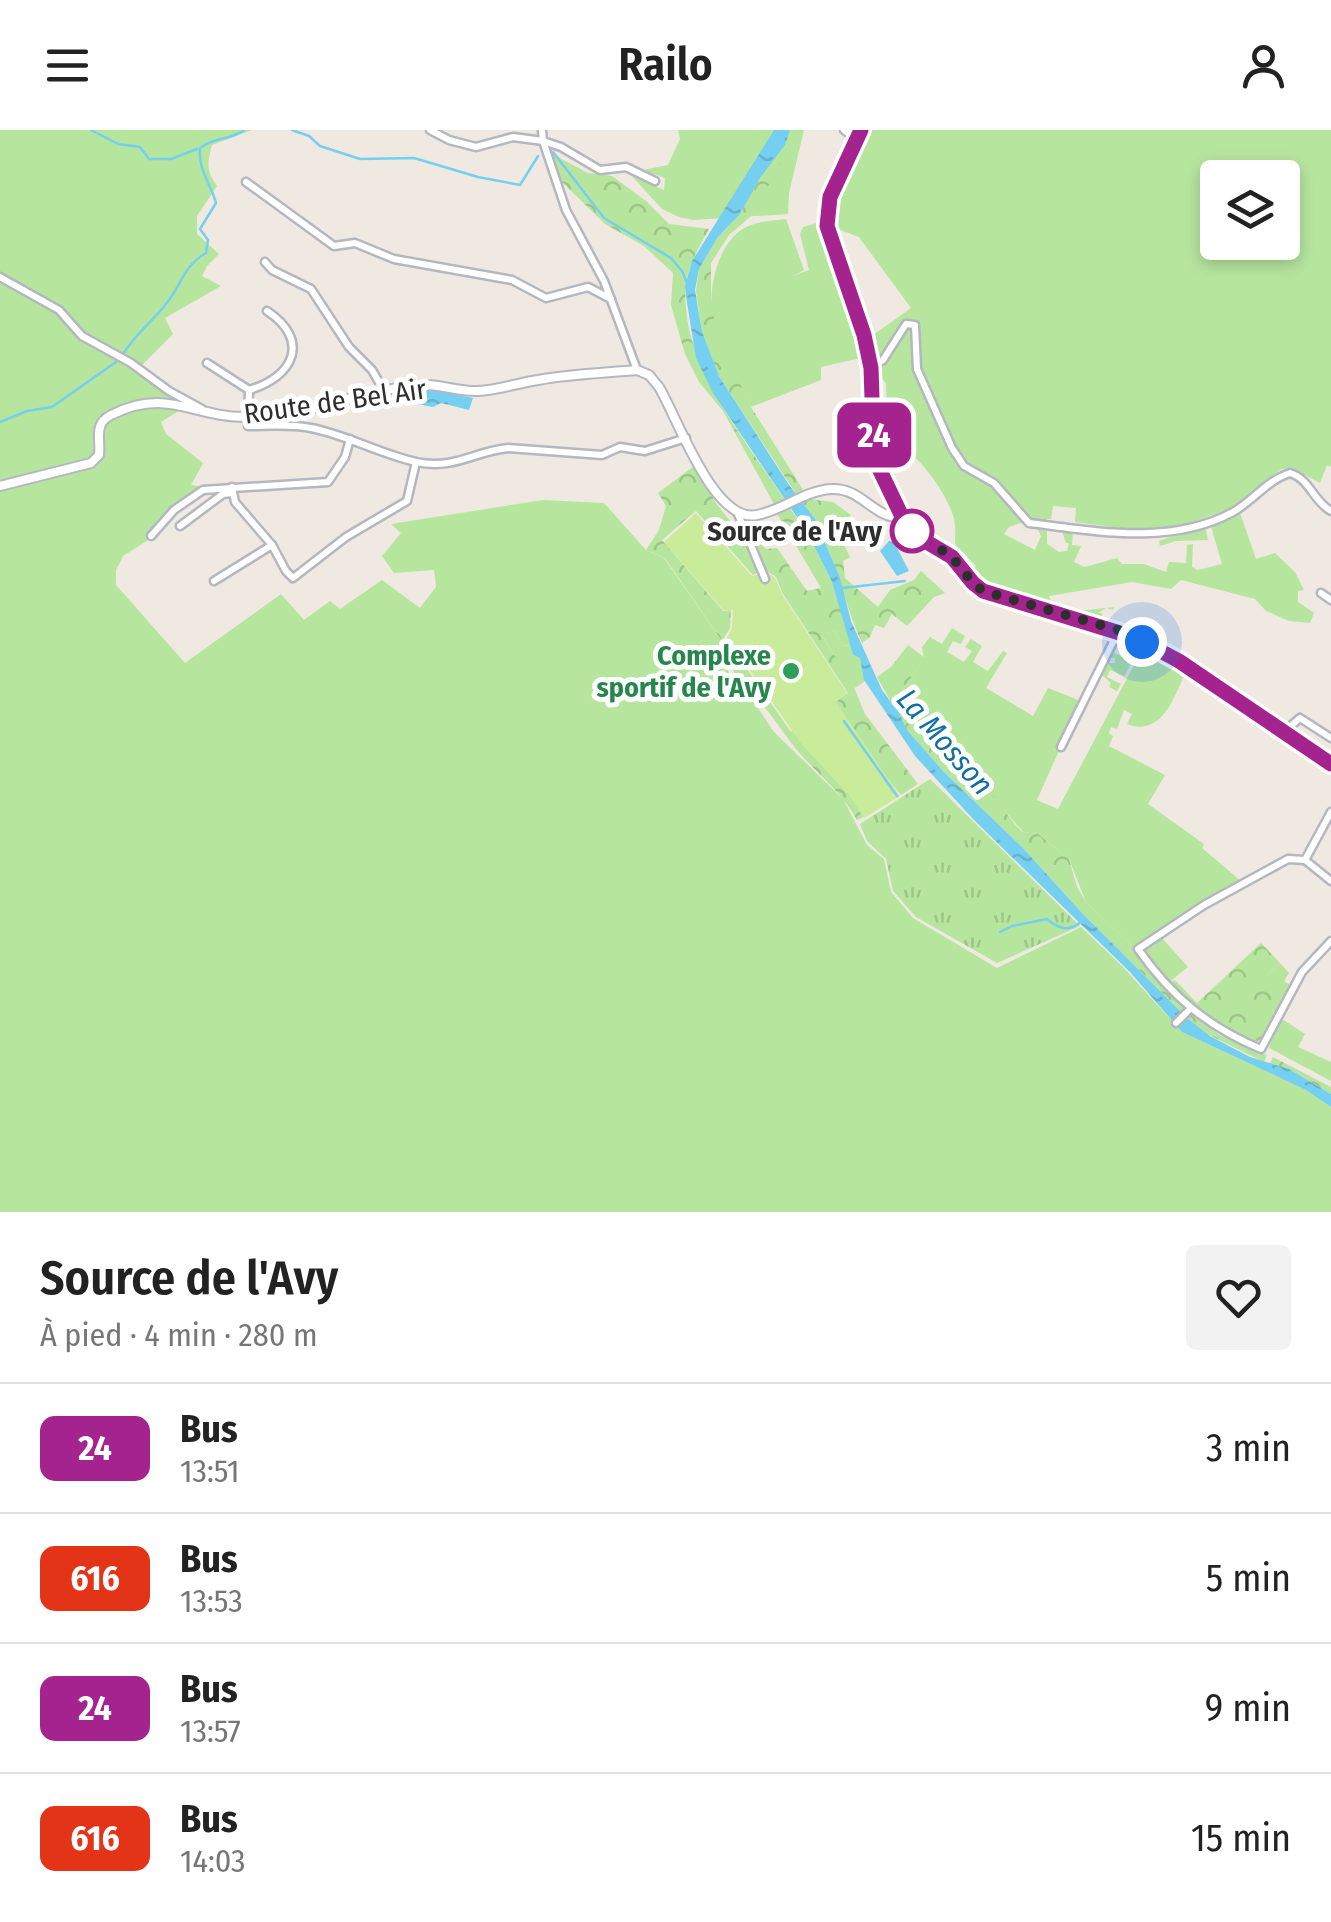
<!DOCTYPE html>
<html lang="fr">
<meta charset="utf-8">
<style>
:root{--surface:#fff;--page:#f2f2f2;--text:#222;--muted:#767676;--line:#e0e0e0}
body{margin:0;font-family:"Fira Sans Condensed",sans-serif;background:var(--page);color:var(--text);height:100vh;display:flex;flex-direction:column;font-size:38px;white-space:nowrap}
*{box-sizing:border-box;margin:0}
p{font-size:32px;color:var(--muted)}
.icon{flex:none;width:55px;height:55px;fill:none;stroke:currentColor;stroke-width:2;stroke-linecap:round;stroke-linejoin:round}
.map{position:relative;height:1082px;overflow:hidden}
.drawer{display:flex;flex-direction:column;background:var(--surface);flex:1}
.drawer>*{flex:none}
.badge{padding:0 20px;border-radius:15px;font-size:35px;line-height:65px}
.tools{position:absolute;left:1200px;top:30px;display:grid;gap:20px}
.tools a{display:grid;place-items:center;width:100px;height:100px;border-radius:10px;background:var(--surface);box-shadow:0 5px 15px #0003;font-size:50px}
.you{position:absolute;width:50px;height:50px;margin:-25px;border:8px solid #fff;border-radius:50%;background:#1a73e8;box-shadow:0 0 0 15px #1a73e833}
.map>.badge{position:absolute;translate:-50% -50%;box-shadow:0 0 0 5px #fff}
.round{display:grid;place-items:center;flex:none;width:105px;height:105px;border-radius:10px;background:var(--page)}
.headline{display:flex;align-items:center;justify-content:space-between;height:170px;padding:0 40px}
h1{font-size:48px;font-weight:600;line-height:75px}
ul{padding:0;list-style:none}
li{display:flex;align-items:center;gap:30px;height:130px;padding:0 40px;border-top:2px solid var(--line)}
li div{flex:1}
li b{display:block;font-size:38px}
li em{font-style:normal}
li .badge{min-width:110px;font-weight:700;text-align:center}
header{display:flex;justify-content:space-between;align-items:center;height:130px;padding:0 40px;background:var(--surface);font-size:45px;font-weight:600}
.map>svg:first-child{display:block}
.grass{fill:#b6e59e;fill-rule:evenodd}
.forest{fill:url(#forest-crowns)}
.park{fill:url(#park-tufts)}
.pitch{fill:#c9ec9a}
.water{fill:url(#water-ripples)}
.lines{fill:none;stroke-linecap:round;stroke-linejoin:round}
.stream{stroke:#75cff0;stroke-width:2.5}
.street-casing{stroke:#b4b7c1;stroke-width:11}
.secondary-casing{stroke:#b4b7c1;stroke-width:12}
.street{stroke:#fff;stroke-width:6}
.secondary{stroke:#fff;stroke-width:8}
.line-casing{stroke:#fff;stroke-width:22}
.line{stroke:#a4238f;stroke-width:15}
.walk{stroke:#2e2e2e;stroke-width:10;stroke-dasharray:0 18}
.stop-dot{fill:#fff;stroke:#a4238f;stroke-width:5}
.leisure-dot{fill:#2e9e5b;stroke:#fff;stroke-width:4}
.labels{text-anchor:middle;stroke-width:10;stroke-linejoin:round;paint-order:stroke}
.street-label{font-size:28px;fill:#2e2e2e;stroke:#fff}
.stop-label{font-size:28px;font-weight:bold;fill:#2e2e2e;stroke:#fff;text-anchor:end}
.leisure-label{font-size:28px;font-weight:bold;fill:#27864d;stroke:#fff;text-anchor:end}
.water-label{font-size:30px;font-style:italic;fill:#0d6fa3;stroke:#fff}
</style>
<header><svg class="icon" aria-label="menu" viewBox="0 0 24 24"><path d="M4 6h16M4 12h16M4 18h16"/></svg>Railo<svg class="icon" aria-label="person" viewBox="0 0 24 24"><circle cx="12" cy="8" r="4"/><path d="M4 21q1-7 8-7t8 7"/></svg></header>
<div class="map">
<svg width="1331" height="1082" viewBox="0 0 1331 1082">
<defs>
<pattern id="forest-crowns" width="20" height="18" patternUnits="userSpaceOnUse" patternTransform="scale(2.5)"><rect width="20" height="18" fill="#b6e59e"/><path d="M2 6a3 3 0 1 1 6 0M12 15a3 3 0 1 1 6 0" fill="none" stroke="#9dc588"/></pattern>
<pattern id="park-tufts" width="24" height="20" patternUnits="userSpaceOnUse" patternTransform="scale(2.5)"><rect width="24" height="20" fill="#b6e59e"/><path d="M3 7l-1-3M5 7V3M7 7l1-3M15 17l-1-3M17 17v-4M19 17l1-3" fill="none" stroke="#9dc588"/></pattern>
<pattern id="water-ripples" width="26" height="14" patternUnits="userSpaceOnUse" patternTransform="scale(2.5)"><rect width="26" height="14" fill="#75cff0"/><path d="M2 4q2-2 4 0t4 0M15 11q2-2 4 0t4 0" fill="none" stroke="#66b2ce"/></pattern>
</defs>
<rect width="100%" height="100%" fill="#efe9e1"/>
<g class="grass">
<path d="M0 0H252L212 15C207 33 206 40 217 56L197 86V104L219 124 207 136 202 146 221 156 165 188 173 204 141 236 164 254 191 267 182 279 161 292 166 304 203 333 191 355 205 357 172 379 147 411 123 426 116 440V455L185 533 281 464 304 490 330 471 340 479 382 450 420 478 436 457 434 440 394 443 382 426 401 403 391 394 543 370 604 373 646 420 664 428 722 511 731 553 746 560 774 602 843 669 867 715 884 729 891 762 913 788 997 838 1081 797 1123 837 1182 902 1306 960 1331 977V1082H0Z"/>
<polygon points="678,0 804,0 789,63 788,84 693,90 679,87 662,79 629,43 664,60 665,48 643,40 668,35 680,9"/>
<path d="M866 0H1331V337L1327 335 1320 353 1292 338 1281 339 1231 378 1177 398H1119L1075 392 1076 378 1053 376 1051 389H1047V414L1059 422 1067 421 1069 413H1066L1062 401 1055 398 1073 399 1072 415 1081 416 1074 432 1085 437 1117 428 1122 434H1144L1166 442 1169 432 1186 433 1187 415 1193 414 1192 437 1198 440 1222 434 1210 393 1239 380 1256 429 1275 423 1295 442 1304 460 1298 461V472L1314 483 1310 493 1289 491 1266 481 1255 469 1181 450 1171 459 1132 452 1049 466 1051 472 1078 481 1114 477 1113 480 1106 478 1098 483H1102V488L1143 503 1149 506 1147 509C1097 481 1039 484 987 457 970 449 963 430 949 419L960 426 970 440 976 436 955 414C955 406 956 397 954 389 948 364 914 316 888 310L886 253 877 245 869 208 911 178 859 107 830 96V78ZM1218 48H1282V112H1218ZM1032 389 1041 406 1035 420 1004 404 1009 397Z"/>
<path d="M786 89 804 140 793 146 809 140 800 104 803 97 817 93 861 228 821 237V250L751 277C740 254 727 231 717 207 705 176 712 121 741 100 754 91 771 91 786 89Z"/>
<polygon points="1205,395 1208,410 1176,411 1160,416 1159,411"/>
<path d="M952 498 965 506 961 514 953 511 947 522 964 532 972 521 965 517 971 509 982 516 973 532 988 541 1003 521 1007 523 986 558 1033 586 1048 558 1081 571 1037 670 1058 679 1142 520 1185 543C1174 569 1161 607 1127 594L1132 584 1124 580 1117 599 1111 597 1109 603 1113 606 1109 616 1165 645 1148 674 1204 714 1202 718 1241 751 1135 819 1086 772 1069 729 1038 704 1023 702 980 652 978 646 938 606 930 605 913 585 902 560 924 529 922 517 930 507 942 514Z"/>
<polygon points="835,501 842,516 851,515 853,525 860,528 865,551 855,558 821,504"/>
<polygon points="1114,523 1132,531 1125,546 1110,540 1107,547 1121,554 1117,561 1109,557 1111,553 1102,545 1108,533 1115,533 1115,528 1111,528"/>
<polygon points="1161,807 1188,837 1167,854 1142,821"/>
<polygon points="1280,833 1289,843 1284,851 1290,855 1274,884 1268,844"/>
<polygon points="1279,887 1305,904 1298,917 1331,932 1331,951 1269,918"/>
</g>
<g class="forest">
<polygon points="790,0 796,0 774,46 750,87 729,105 711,133 711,167 716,203 751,277 805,363 798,367 719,246 702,203 696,161 699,139 718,107 740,84 760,47 785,15"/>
<path d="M552 24 588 43 612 46 646 71 669 94 709 99C699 117 688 134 686 156 679 232 745 309 784 369L774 374 723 281 699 252 685 224 671 175 673 143 644 116 605 94 562 52Z"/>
<path d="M694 336 716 373 737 400 743 395 755 399 757 411 766 419 777 418 807 461 821 458 776 382 789 377 807 402 832 452 851 515 842 516 835 501 821 505 851 550 865 584 918 654 901 665 885 645 870 684 857 690C841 661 817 644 796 619 776 595 762 566 735 549L729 513 791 602 848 563 783 464 776 447 765 440 753 445 696 381 662 410 723 481 731 480 730 498 722 511 665 428 646 420 659 400 666 376 658 363Z"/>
<path d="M809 369 833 372 851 385 839 404 850 427 843 431 845 448 878 477 890 460 914 450 921 441 945 463 934 467 907 496 892 484 884 498 875 495 870 507 862 513C841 466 834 414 802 372Z"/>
<path d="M908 515 925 528 902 560 913 585 930 605C960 610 999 678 1022 702L1038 704 1069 729 1077 757 1086 772 1135 819 1160 853 1186 879 1182 883 1082 783 1022 717 944 642 907 600 877 547 892 536Z"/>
<path d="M1261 813 1280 833 1268 844C1274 866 1280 897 1258 911 1224 909 1191 875 1167 854L1175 850 1197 873Z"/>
<polygon points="1189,883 1221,906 1267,925 1264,932 1209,905 1186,887"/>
<polygon points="1273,927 1331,957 1331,964 1289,939 1269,935"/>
</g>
<polygon class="park" points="930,649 1080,796 997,833 916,787 893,761 886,729 867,711 860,694"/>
<polygon class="pitch" points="696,383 752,446 768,443 775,448 783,466 847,563 836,572 900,666 864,688 849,665 803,616 727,508 732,498 733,480 723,480 664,412"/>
<g class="water">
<polygon points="774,0 790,0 785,15 760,48 740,84 718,107 699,139 695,160 702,202 719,246 789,355 815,389 840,448 851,491 882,560 899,583 907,600 944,642 1022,717 1082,783 1186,887 1210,906 1250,927 1289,939 1331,964 1331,977 1306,960 1182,902 1130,842 975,691 915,626 864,550 860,528 853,525 832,452 807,402 713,263 696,228 687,173 685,156 692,131"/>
<polygon points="411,261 437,261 473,268 469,280 441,273 433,277 401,271 399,265"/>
<polygon points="889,411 894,412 909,441 897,446 880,421"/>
</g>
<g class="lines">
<g class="stream">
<polyline points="91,0 118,14 140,17 149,29 171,29 197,19"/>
<polyline points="292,0 309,6 320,16 360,29 414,28 478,47 520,55 538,26"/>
<polyline points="553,22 604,88 671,128 682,141 688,155"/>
<path d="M123 224C137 202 151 193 166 174 181 156 184 135 206 123L208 110 200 99 216 73C210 52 198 40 200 18 213 7 232 10 244 0"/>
<polyline points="0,292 27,281 52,277 116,232"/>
<polyline points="843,458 905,451"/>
<polyline points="844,591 897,666"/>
<path d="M1000 802 1012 796 1047 789C1059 799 1068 802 1081 792"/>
</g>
<defs>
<g id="street">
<polyline points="430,0 449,10 476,17 513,7 543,11 566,80 604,151 637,240"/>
<polyline points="542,0 543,11 561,17 600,40 626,37 655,51"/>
<polyline points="844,0 857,10"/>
<polyline points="246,52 334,116 355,113 394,129 512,150 546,168 588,157 611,169"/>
<polyline points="265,132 272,140 311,159 349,217 372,240 384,261"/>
<polyline points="0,147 59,180 82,206 131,233 169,261 202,279"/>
<path d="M267 181C311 210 294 247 249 260L248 296C269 296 290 294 311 298 347 305 380 324 416 332 455 340 475 321 508 318L602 325 620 317 645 321 686 308"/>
<polyline points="207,233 249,260"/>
<path d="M871 238 883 230 906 194 915 195 917 239 952 318 964 336 994 353 1029 393C1095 401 1171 416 1233 382 1253 371 1267 350 1290 343 1310 349 1313 371 1331 381"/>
<polyline points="232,357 235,372 272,415 286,441 293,448 346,407 407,371 416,332"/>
<polyline points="738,384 765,449"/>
<polyline points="180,396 223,364 232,363"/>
<polyline points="151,406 174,380 203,360 328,352 345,327 350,309"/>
<polyline points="214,451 272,415"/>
<polyline points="1321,463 1331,470"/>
<polyline points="1285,601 1300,588 1331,608"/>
<polyline points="1061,617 1118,502"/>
<path d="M1305 730 1288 729 1204 775 1138 819C1171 866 1208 897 1261 919L1302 842 1331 811"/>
<polyline points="1305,730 1331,682"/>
<polyline points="1305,730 1331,751"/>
<polyline points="1176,893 1190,879"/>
</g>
<g id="secondary">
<polyline points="861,0 831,67 827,96 828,107 864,205 871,238 874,328 907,397 919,408 952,427 975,456 983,461 1136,508 1179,531 1331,634"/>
<path d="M0 356 91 333 99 325C101 309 93 294 111 285 167 257 192 287 245 287 304 288 359 261 417 255 438 253 457 262 478 261 498 260 518 253 538 250 570 244 604 243 637 240L649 245 659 257C678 289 714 394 757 385 783 380 804 361 831 359 861 357 873 388 900 387"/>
</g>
</defs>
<use href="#street" class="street-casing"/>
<use href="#secondary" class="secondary-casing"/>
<use href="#street" class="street"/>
<use href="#secondary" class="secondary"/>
</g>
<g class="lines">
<defs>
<polyline id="line" points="861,0 830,67 827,96 864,205 871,238 874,328 907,397 920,408 952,427 973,453 983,461 1136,508 1179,531 1331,634"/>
</defs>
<use href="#line" class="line-casing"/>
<use href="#line" class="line"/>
<polyline class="walk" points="912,401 952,427 973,453 983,461 1118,500 1142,512"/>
</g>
<circle class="stop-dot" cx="912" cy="401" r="20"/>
<circle class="leisure-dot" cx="791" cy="541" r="10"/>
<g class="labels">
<g class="street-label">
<text transform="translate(335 271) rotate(-8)" y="10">Route de Bel Air</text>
</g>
<g class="stop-label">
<text x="882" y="411">Source de l'Avy</text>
</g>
<g class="leisure-label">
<text x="771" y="535">Complexe<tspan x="771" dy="32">sportif de l'Avy</tspan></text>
</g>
<g class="water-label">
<text transform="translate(945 612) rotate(49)" y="10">La Mosson</text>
</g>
</g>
</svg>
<div class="tools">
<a><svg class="icon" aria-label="layers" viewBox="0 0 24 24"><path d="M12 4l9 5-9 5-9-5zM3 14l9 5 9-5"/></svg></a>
</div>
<div class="you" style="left:1142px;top:512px"></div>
<b class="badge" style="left:874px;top:305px;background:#a4238f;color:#fff">24</b>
</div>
<section class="drawer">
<div class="headline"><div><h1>Source de l'Avy</h1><p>À pied · 4 min · 280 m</p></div><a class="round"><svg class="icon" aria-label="heart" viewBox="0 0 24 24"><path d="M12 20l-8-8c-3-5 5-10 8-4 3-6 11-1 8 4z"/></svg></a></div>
<ul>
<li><span class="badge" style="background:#a4238f;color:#fff">24</span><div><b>Bus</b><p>13:51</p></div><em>3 min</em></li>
<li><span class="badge" style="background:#e43417;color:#fff">616</span><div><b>Bus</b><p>13:53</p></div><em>5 min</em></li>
<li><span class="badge" style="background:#a4238f;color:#fff">24</span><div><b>Bus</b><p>13:57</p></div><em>9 min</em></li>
<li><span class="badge" style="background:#e43417;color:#fff">616</span><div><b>Bus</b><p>14:03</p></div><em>15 min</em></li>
</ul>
</section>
